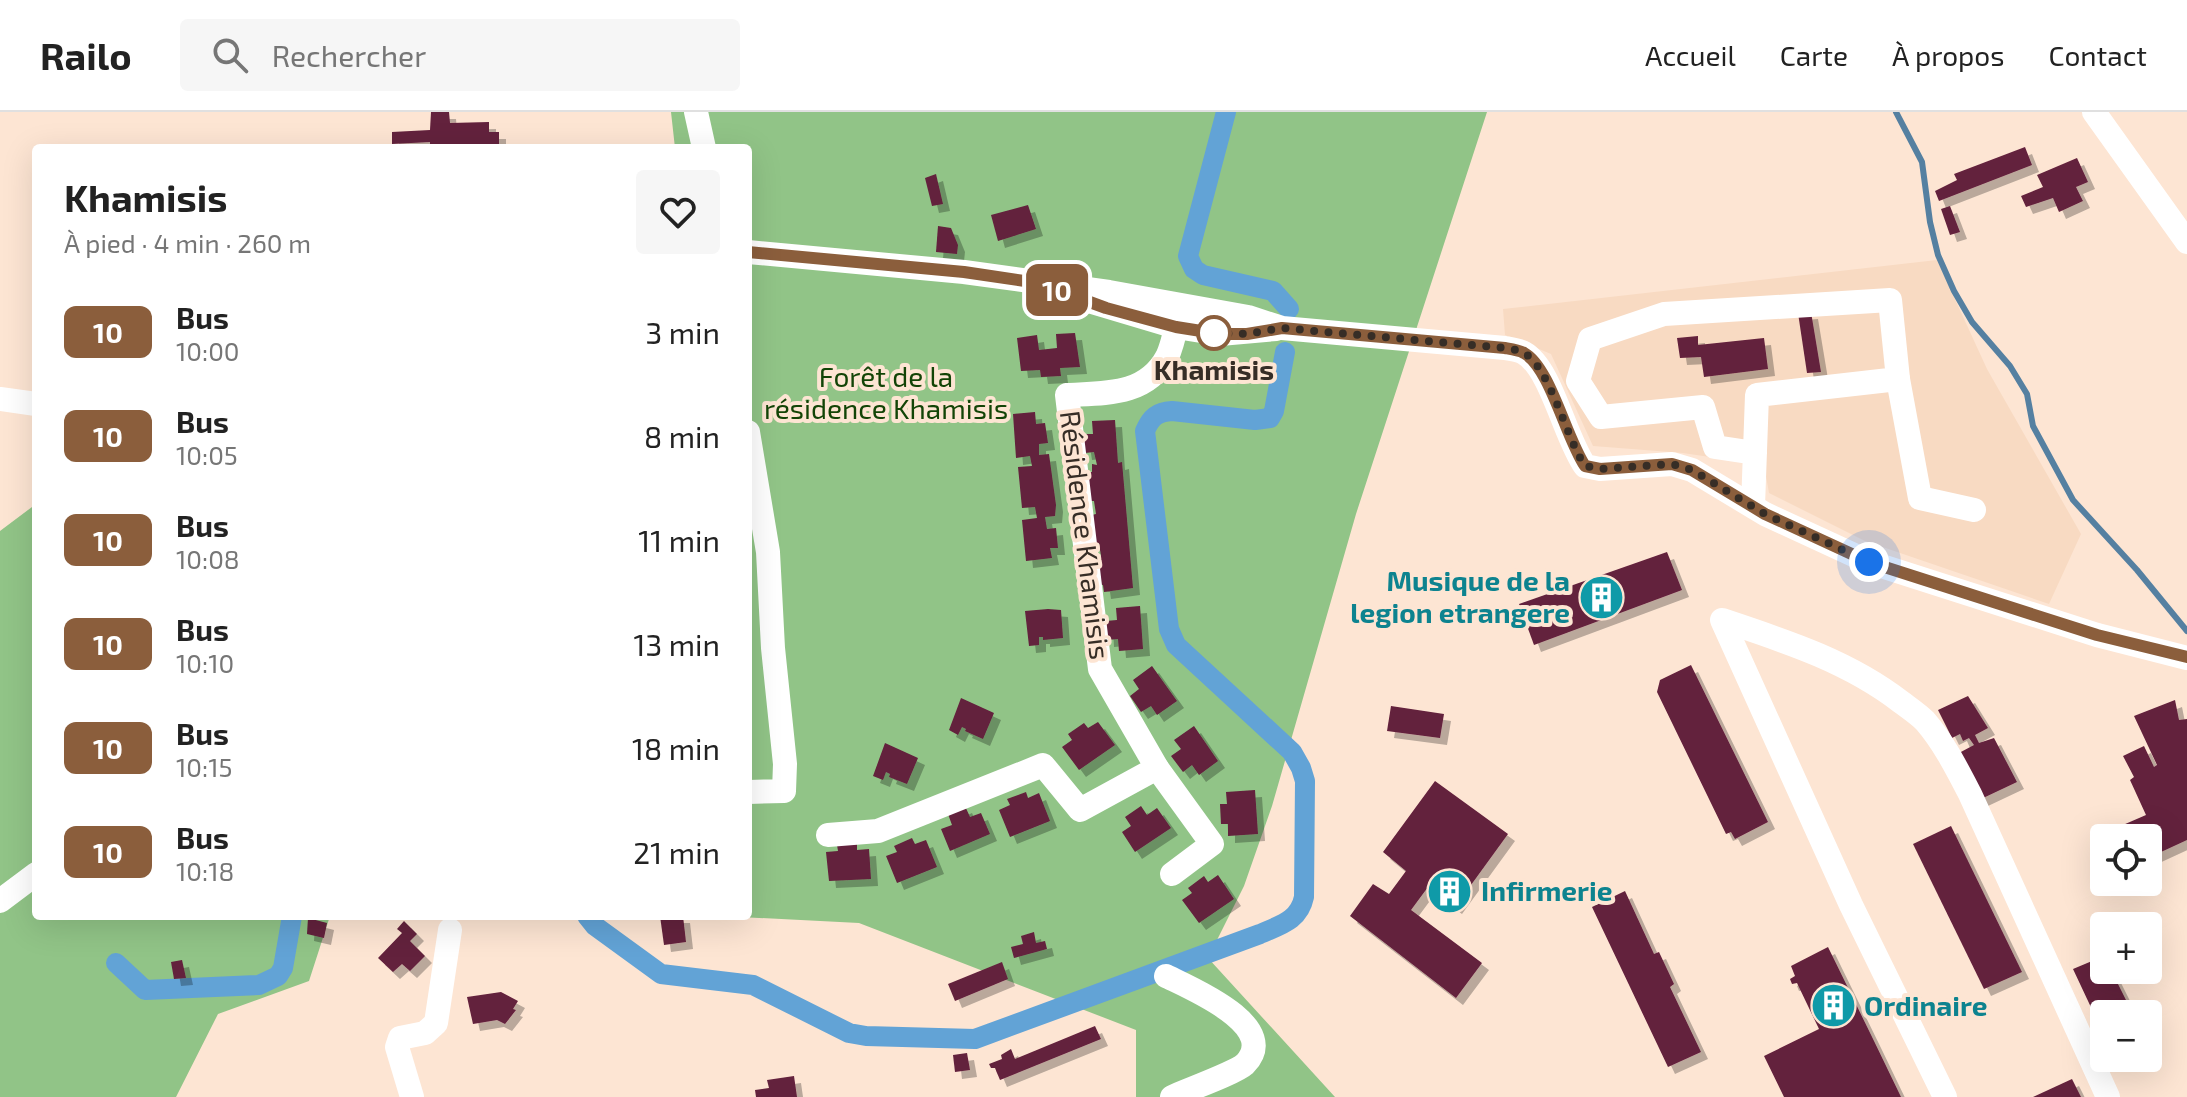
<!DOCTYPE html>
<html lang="fr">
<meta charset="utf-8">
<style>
:root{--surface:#fff;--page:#f6f6f6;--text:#222;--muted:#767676;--line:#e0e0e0}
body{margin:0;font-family:"Exo 2",sans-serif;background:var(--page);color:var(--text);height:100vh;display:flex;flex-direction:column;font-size:30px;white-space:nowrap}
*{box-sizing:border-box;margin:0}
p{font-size:26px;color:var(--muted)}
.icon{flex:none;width:44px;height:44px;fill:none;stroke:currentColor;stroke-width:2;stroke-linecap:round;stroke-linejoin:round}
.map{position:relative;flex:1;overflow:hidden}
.panel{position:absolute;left:32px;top:32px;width:720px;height:776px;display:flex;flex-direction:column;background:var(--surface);border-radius:8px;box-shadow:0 8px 32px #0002}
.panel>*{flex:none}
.badge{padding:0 16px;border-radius:12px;font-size:28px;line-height:52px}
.tools{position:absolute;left:2090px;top:712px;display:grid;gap:16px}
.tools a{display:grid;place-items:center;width:72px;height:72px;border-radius:8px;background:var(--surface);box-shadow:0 8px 32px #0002;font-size:40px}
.you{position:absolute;width:40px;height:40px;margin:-20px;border:6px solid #fff;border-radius:50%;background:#1a73e8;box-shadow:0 0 0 12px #1a73e833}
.map>.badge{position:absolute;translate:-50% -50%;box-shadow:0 0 0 4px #fff}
.round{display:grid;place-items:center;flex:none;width:84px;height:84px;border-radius:8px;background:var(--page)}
.head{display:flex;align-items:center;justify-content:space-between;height:136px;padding:0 32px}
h1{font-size:38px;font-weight:700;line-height:60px}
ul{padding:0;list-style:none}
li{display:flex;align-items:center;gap:24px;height:104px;padding:0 32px}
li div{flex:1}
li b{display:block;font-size:30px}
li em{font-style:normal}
li .badge{min-width:88px;font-weight:700;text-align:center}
header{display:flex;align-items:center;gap:48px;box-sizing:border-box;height:112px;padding:0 40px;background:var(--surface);border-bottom:2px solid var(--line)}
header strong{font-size:38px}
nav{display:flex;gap:44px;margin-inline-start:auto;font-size:28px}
.search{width:560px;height:72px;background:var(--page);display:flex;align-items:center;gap:20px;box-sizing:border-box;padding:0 28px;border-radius:8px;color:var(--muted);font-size:30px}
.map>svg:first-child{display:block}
.built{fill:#f8dac2}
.forest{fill:#91c487}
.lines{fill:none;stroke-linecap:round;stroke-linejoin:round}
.stream{stroke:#5580a1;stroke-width:6}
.canal{stroke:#62a3d6;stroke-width:20}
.building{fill:#63203c;filter:url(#shadow)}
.minor{stroke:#fff;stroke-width:24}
.line-casing{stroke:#fff;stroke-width:18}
.line{stroke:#8b5e3c;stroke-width:12}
.walk{stroke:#362d26;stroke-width:8;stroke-dasharray:0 14.4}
.stop-dot{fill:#fff;stroke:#8b5e3c;stroke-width:4}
.labels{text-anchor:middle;stroke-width:8;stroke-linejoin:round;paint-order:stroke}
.stop-label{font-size:28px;font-weight:bold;fill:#362d26;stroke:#fde5d3}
.park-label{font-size:28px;fill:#124406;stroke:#fde5d3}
.street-label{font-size:28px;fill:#362d26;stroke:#fde5d3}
.culture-label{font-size:28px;font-weight:bold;fill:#0d838f;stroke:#fde5d3;text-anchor:start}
</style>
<header>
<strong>Railo</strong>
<div class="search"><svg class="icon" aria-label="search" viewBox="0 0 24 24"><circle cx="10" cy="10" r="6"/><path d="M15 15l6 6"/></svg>Rechercher</div>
<nav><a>Accueil</a><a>Carte</a><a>À propos</a><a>Contact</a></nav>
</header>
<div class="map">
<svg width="2187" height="985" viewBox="0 0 2187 985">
<defs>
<filter id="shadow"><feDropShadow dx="7" dy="7" stdDeviation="0" flood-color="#0004"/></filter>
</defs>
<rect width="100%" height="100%" fill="#fde5d3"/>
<polygon class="built" points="1937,148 1987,257 2081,422 2049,492 1865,429 1769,381 1764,353 1683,341 1593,334 1551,242 1505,223 1503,197"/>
<g class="forest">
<polygon points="671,0 1487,0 1356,402 1272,694 1244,774 1208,846 1335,985 1136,985 1136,918 859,811 720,804 748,804 748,36 675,36"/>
<polygon points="36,392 36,804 330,804 309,869 218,902 176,985 0,985 0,419"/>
</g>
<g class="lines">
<polyline class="stream" points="1896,0 1922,50 1930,110 1938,143 1954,179 1972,210 2010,254 2027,282 2033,314 2073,388 2137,458 2187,519"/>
<g class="canal">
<polyline points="1226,0 1188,144 1194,157 1203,163 1273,179 1289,197"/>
<path d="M587 804 595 814 661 862 753 873 849 921 866 924 975 927 1260 822C1280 813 1299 809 1304 785L1305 669 1301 656 1292 640 1176 533 1169 517 1145 319C1151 305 1157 300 1172 299L1255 308 1270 306 1274 299 1285 240"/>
<polyline points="116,851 145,878 259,873 278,864 283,856 292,804"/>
</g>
</g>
<g class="building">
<polygon points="431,0 449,0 450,11 489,10 489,20 499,20 499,33 430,34 430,30 392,32 392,20 430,18"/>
<polygon points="2025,35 2032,53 1939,89 1935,79 1957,68 1954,62"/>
<polygon points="2077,46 2088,70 2076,75 2083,89 2059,100 2053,86 2026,95 2021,84 2043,75 2037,63"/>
<polygon points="936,62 943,92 932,94 925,66"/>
<polygon points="1028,93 1036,117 998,129 991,103"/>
<polygon points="1950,94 1960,120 1950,123 1941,97"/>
<polygon points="938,114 951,116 958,133 957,142 936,140"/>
<polygon points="1811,200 1821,260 1807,261 1798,201"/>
<polygon points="1075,221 1080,255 1060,256 1061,264 1041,265 1040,258 1021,259 1017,226 1037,223 1039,238 1057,236 1056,222"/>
<polygon points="1698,224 1698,233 1764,226 1768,257 1704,265 1701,245 1680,246 1677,226"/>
<polygon points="1035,300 1036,312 1045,311 1048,331 1039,332 1039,343 1049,342 1056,393 1055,404 1045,405 1047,417 1056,416 1058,436 1050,436 1052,446 1026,449 1022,408 1037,406 1035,395 1022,396 1018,355 1032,354 1030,344 1016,346 1013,302"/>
<polygon points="1115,308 1118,351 1122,350 1133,476 1104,480 1103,473 1097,472 1095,444 1101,444 1099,431 1093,432 1092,403 1096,402 1094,389 1088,389 1088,360 1092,360 1092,352 1097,353 1094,340 1085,341 1082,322 1093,322 1092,309"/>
<polygon points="1667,440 1682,478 1534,533 1519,492"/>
<polygon points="1140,494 1143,537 1119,539 1118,527 1107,528 1106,509 1117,508 1116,496"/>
<polygon points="1048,497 1061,498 1063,526 1043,528 1043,525 1039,525 1039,533 1029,534 1025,499"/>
<polygon points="1691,553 1768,710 1735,727 1731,720 1726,722 1657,580 1660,568"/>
<polygon points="1152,554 1177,589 1157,603 1151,594 1141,600 1130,584 1139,577 1133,568"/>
<polygon points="1968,584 1988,616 1975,623 1979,631 1994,626 2017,670 1981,687 1959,641 1974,633 1969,626 1963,629 1960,622 1952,626 1938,598"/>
<polygon points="961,586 994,601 983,627 965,619 966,617 962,615 958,623 949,618"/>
<polygon points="2175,588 2179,608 2187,607 2187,728 2148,746 2148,726 2120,726 2116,716 2146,703 2130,668 2134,665 2123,644 2144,634 2154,655 2157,653 2134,604"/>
<polygon points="1391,594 1444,602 1440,626 1387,619"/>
<polygon points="1098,610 1115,633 1079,658 1062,635 1072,628 1068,622 1084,611 1088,616"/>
<polygon points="1194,614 1218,649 1199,663 1192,653 1183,660 1171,644 1181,637 1174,628"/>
<polygon points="885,631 918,646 907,672 889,665 890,662 886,660 883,668 873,664"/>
<polygon points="1435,669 1508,722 1455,795 1428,775 1411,798 1482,851 1456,886 1350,804 1373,772 1389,782 1406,759 1383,740"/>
<polygon points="1255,678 1258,722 1228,724 1228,712 1221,712 1220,692 1227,692 1226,680"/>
<polygon points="1026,680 1028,686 1039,681 1050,709 1010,725 999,698 1010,693 1007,687"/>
<polygon points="965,694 970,705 981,701 990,722 950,739 941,717 952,713 948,702"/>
<polygon points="1141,694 1147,703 1157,696 1171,716 1135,740 1122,720 1131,714 1125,705"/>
<polygon points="1951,714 2022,860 1984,877 1913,732"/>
<polygon points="912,726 915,732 926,728 937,755 897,771 886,744 897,740 894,734"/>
<polygon points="857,732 857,738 869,737 871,767 829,769 826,740 838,739 837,733"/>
<polygon points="1218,763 1234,787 1199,811 1182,788 1192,781 1188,776 1204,764 1208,770"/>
<polygon points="1625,779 1654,842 1659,840 1674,872 1670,875 1701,940 1668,955 1592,795"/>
<polygon points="660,804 683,804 686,830 664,833"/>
<polygon points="308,806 327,811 324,826 307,822"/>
<polygon points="404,809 417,822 410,829 425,844 410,859 402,852 393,860 378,846 402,821 397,817"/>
<polygon points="1034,820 1036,831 1045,829 1047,837 1014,846 1011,835 1023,832 1021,824"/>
<polygon points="1828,835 1874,929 1901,985 1784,985 1764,944 1819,917 1797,871 1792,872 1790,867 1795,864 1791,854"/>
<polygon points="2104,844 2104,858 2111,858 2133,902 2104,902 2104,923 2073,857"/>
<polygon points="182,848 186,866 174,867 171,850"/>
<polygon points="1002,850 1008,867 955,889 948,872"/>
<polygon points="501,880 518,889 513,897 516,898 505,912 497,908 473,912 467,885"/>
<polygon points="1095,914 1101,927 1000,968 995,956 991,956 989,952 1002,947 1001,943 1011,937 1015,947"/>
<polygon points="967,941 970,958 955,960 953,943"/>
<polygon points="794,964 797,985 756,985 755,978 769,976 767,968"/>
<polygon points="2072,967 2081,985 2033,985"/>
</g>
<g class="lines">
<g class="minor">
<polyline points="696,0 704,36"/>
<polyline points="2094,0 2187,130"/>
<path d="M748 140 964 160 1109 180 1248 205 1282 216 1505 236C1511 237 1519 238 1524 241 1551 256 1565 326 1585 354L1600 357 1672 352 1692 358 1765 402 1869 450 2097 523 2187 546"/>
<polyline points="1082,187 1176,215 1220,222 1276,217"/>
<polyline points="1898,267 1920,386 1974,398"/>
<polyline points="0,287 36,292"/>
<polyline points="748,320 768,440 773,536 785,652 784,679 748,680"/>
<polyline points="1753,394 1757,283 1898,267 1890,188 1664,202 1590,227 1578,269 1601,305 1703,295 1715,335 1755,341"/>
<polyline points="1157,656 1212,732 1172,762"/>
<path d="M828 723 878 719 1043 653 1080 698 1157 656 1100 557 1067 283C1105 281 1146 284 1167 245 1173 233 1176 215 1179 202"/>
<polyline points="0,789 36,762"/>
<path d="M1166 864C1190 876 1282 914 1245 952 1235 961 1187 978 1172 985"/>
<polyline points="412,985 397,935 400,926 425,921 436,911 450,818"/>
<path d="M1945 985 1851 793 1722 508C1785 529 1848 549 1901 590 1909 596 1918 602 1925 609 1944 631 1957 657 1970 682L2108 985"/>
</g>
</g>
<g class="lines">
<defs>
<path id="line" d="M748 140 964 160 1038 171 1106 196 1176 215 1220 222H1247L1282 216 1505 236C1511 237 1519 238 1524 241 1550 255 1566 326 1585 354L1600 357 1672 352 1692 358 1765 402 1869 450 2097 523 2187 545"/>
</defs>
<use href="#line" class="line-casing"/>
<use href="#line" class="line"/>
<path class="walk" d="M1214 221 1247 222 1282 216 1505 236C1511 237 1519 238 1524 241 1550 255 1566 326 1585 354L1600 357 1672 352 1692 358 1765 402 1869 450"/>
</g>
<defs>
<symbol id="building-disc" viewBox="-11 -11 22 22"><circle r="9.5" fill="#0f9aa8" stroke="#fde5d3"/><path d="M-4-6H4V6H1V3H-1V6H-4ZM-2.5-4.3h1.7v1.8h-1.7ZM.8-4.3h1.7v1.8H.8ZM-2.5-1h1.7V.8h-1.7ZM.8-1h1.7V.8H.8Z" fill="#fff"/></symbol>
</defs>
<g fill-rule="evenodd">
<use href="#building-disc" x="1576" y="460" width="51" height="51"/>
<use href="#building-disc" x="1424" y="754" width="51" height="51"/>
<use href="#building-disc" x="1808" y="868" width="51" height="51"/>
</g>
<circle class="stop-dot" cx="1214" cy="221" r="16"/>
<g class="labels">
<g class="stop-label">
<text x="1214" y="268">Khamisis</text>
</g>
<g class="park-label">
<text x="886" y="275">Forêt de la<tspan x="886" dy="32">résidence Khamisis</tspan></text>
</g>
<g class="street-label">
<text transform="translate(1085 423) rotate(83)" y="10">Résidence Khamisis</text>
</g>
<g class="culture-label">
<text x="1570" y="479" text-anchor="end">Musique de la<tspan x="1570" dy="32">legion etrangere</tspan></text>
<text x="1481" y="789">Infirmerie</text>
<text x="1864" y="904">Ordinaire</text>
</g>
</g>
</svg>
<div class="tools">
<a><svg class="icon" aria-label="locate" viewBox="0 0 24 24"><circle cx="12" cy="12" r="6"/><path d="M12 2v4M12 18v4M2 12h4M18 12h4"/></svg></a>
<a>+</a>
<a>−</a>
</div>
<div class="you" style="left:1869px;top:450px"></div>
<b class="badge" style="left:1057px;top:178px;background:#8b5e3c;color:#fff">10</b>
<section class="panel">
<div class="head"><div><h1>Khamisis</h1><p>À pied · 4 min · 260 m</p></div><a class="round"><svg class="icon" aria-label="heart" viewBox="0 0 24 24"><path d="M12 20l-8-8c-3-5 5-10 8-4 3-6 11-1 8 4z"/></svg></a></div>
<ul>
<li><span class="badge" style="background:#8b5e3c;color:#fff">10</span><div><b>Bus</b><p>10:00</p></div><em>3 min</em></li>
<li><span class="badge" style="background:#8b5e3c;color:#fff">10</span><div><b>Bus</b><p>10:05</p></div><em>8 min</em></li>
<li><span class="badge" style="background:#8b5e3c;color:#fff">10</span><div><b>Bus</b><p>10:08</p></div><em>11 min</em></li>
<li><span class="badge" style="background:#8b5e3c;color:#fff">10</span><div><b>Bus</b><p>10:10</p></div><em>13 min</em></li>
<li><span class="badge" style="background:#8b5e3c;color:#fff">10</span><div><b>Bus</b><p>10:15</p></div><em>18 min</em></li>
<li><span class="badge" style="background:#8b5e3c;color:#fff">10</span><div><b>Bus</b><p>10:18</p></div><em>21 min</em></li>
</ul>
</section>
</div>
